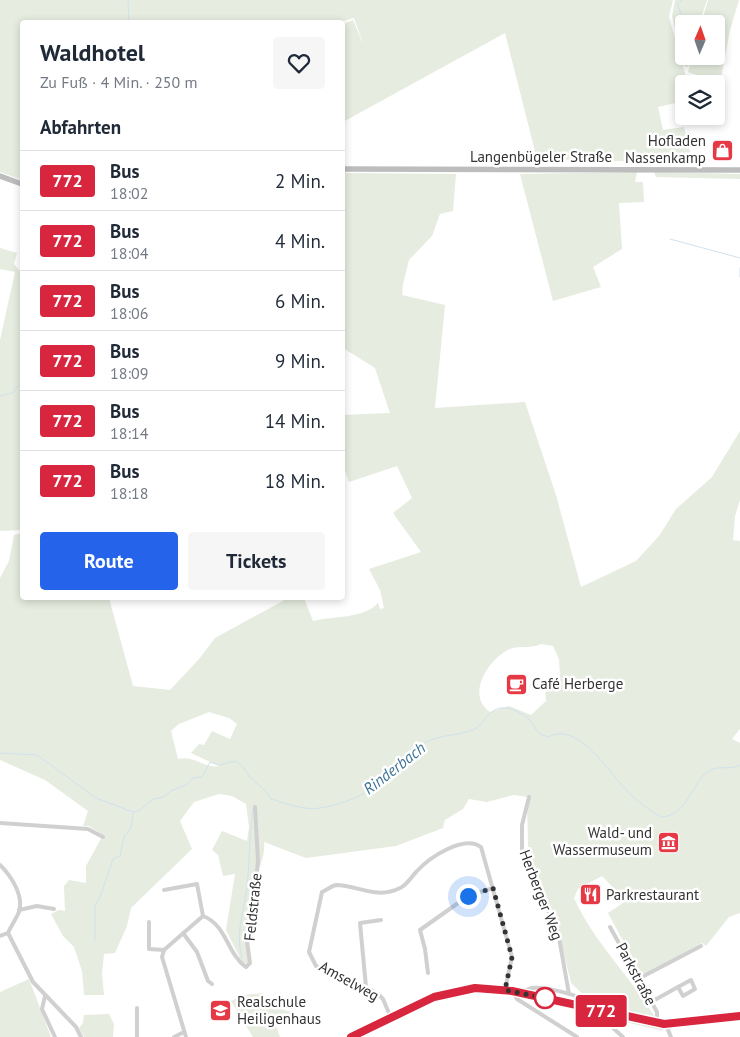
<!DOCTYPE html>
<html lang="de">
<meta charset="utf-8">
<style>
:root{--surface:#fff;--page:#f6f6f7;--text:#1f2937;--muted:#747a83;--line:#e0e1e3;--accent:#2563eb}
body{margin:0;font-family:"PT Sans",sans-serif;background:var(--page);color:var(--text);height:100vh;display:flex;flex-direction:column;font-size:19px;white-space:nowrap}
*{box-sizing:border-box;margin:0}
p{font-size:16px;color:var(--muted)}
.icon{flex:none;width:28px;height:28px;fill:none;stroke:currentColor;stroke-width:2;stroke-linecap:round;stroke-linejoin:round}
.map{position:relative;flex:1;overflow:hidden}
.side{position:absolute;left:20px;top:20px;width:325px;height:580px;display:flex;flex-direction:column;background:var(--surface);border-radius:5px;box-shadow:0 2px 8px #0003}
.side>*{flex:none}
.badge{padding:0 10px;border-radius:4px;font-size:18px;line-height:32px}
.needle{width:32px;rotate:2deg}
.fabs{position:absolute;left:675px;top:15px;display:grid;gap:10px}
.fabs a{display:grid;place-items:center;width:50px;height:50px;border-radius:5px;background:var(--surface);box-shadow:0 2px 8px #0003;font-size:25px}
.you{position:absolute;width:25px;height:25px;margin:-12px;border:4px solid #fff;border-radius:50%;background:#1a73e8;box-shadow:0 0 0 8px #1a73e833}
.map>.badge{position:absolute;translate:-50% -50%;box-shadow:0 0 0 2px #fff}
h2{padding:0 20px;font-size:19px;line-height:45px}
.round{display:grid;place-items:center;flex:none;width:52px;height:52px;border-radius:5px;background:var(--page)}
.head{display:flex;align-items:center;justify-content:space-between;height:85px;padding:0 20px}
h1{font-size:24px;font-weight:800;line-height:38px}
.action{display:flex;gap:10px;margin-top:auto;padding:10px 20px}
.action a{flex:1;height:58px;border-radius:5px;background:var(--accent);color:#fff;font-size:20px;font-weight:800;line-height:58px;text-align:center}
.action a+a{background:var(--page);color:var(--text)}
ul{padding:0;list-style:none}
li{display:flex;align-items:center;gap:15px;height:60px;padding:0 20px;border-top:1px solid var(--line)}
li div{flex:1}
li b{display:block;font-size:19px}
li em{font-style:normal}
li .badge{min-width:55px;font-weight:700;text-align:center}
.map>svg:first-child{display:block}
.green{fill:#e6ecdf;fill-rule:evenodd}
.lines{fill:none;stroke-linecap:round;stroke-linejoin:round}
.stream{stroke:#cfe2ee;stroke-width:1}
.street{stroke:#d0d0d0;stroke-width:4}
.secondary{stroke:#bdbdbd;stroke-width:5.5}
.line-casing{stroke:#fff;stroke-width:11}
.line{stroke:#d7263d;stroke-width:8}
.walk{stroke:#333;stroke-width:5;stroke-dasharray:0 9}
.stop-dot{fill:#fff;stroke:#d7263d;stroke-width:2.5}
.labels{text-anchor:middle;stroke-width:5;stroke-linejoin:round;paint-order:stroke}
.poi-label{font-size:15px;fill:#333;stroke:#fff;text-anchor:start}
.street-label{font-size:15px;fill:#333;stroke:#fff}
.water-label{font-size:16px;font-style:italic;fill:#3f7597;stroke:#fff}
</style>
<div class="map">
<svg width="740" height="1037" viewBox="0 0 740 1037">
<rect width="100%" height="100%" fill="#fff"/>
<g class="green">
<polygon points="0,0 673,0 669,17 688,84 684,84 684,101 658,107 663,130 684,127 693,163 537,159 505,33 343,122 343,24 353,20 364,46 354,18 340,22 22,22 22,180 0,172"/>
<polygon points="675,0 707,0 699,24 684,24 684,56 690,56 688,67 684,66 672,16"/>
<polygon points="708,0 739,0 730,30 720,83 688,72 692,56 716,56 716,24 701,24"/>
<polygon points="637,172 635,182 643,182 644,202 619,203 622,249 593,267 601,287 553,301 520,174"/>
<polygon points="654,172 740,174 740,179 656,177"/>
<path d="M343 173 456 174 453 211 440 214 432 236 409 260 403 284 402 295 445 305 435 408 525 402 556 495 581 587 636 561 659 536 676 509 712 477 740 431V500L735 516 733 540 740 541V729L732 739 740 743V913L729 917 706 946 702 943 642 976 608 913 626 901 602 876 578 889 574 898C596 947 637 982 663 1031L608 1018 571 983 561 942 528 847 527 797 514 795 487 802 469 799 463 809 445 820 443 828 396 846 306 858 264 842C266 856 257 871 255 885 251 911 247 937 249 964L242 962 226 930 235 874 223 876 218 855 212 850 222 831 247 841 249 827 246 804 232 796 219 794 194 802 180 821 192 849 131 908 127 926 115 953 104 954 102 973 104 995H84L82 971 74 947 63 936 51 914 59 910 65 911 64 886 69 880 86 883V866L103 835 89 826H83L88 811 45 780 0 760V578L9 561 14 535 22 533V598H109L133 686 170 690 199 659 215 638 288 598H304L313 621C332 616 364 619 378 603L380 609 384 608 380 590 369 569 421 552 393 513 412 498 397 466 349 482 343 465V415L390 413 375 368 343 348ZM541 644 553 646 559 659 560 676 545 686 546 701 531 715 509 706 490 712C465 695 489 658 510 649 520 645 531 649 541 644ZM209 712 229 718 237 724 230 739 212 731 204 745 199 744 191 753 219 766C203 769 196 755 178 759L171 731 179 724Z"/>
<polygon points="0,248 17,253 14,264 22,274 22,530 0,531 0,340 15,272 0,269"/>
<polygon points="29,979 51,1037 0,1037 0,992"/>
<polygon points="263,993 268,1005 301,1015 276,1026 280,1037 253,1037 231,1001 243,995"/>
<polygon points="109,1014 114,1024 113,1037 84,1037 79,1028 83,1023 84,1015"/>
</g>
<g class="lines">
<g class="stream">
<polyline points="128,0 129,22"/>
<polyline points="682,16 677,4 682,0"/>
<polyline points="670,239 740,258"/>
<polyline points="740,268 740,277"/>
<polyline points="0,396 12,393 22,382"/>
<path d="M0 753 37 755 96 798 133 812 139 811 153 799 164 797 171 791 186 785 193 778 202 777 210 762 219 765 235 761C245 766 246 775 254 781 261 787 266 790 271 799 285 803 305 811 320 808 348 804 378 789 398 769 407 759 415 746 428 741 442 735 459 735 473 730 485 725 488 706 506 708 512 708 525 715 530 720 537 727 532 732 548 737 578 720 610 774 627 791 638 802 648 809 661 817 687 816 692 783 707 772 718 764 730 771 740 765"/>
<path d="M95 940V906L100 897 113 859 120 856 124 836C132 830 132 823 133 813"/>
<path d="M242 958C235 932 244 912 247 886 250 860 249 835 253 809"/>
</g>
<g class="street">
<polyline points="529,797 522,825 522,849 527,864 558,932 569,994"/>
<polyline points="0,823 88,829 103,837"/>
<path d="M0 865C11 876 24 895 19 912 16 919 11 926 8 933"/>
<polyline points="164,890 197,884 203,916"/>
<polyline points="19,910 37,906 54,909"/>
<polyline points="149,922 149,949 164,950"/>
<polyline points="610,927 657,1012 657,1023"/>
<polyline points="8,933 33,982 76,1027 81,1037"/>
<polyline points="183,933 197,952 208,981 212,984"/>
<polyline points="0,936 8,933"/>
<polyline points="428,973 425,949 420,930 468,896 493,888"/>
<polyline points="638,979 701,946"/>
<polyline points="366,987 360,923 381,920"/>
<polyline points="513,991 517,999 577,1037"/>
<path d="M520 992C524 991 528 989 532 988 543 986 582 995 589 1004L588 1008"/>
<polyline points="45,996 42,1009 55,1037"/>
<polyline points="651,1002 678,987 683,996 695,989 691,980 678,987"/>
<polyline points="137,1008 137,1037"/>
<polyline points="596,1010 604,1020 623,1037"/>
<path d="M391 1018 383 999 378 994 366 987 316 966 309 952 322 892C326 890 332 886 336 885 358 885 376 900 400 888 407 885 412 876 417 871 429 858 464 834 481 847L512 957 505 990"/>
<polyline points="666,1025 671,1037"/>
<polyline points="174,1037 184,1032"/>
<path d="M186 1037 162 957 164 950 203 916C227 925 227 954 246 967L250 963 247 941 252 920 258 861 255 807"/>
</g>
<g class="secondary">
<polyline points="342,169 740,170"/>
<polyline points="0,176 22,184"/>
<polyline points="351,1037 433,997 475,988 513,991 664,1025 740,1016"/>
</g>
</g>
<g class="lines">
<defs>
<polyline id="line" points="351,1037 434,997 475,988 512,991 664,1024 740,1016"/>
</defs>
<use href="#line" class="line-casing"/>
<use href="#line" class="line"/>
<polyline class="walk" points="468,896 493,888 512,957 505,990 545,998"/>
</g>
<defs>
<symbol id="shop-square" viewBox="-11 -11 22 22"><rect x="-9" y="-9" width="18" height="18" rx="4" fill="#e63946" stroke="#fff"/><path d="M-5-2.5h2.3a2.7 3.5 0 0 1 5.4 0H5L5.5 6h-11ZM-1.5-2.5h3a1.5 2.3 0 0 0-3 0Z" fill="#fff"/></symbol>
<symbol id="cafe-square" viewBox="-11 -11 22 22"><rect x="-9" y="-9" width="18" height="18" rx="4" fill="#e63946" stroke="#fff"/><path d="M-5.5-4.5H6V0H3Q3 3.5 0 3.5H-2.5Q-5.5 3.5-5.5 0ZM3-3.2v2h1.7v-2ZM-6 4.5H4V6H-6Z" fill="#fff"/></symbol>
<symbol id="museum-square" viewBox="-11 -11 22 22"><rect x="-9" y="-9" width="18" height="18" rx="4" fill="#e63946" stroke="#fff"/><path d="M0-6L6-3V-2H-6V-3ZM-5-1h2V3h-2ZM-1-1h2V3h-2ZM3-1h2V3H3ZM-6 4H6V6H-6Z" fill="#fff"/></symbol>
<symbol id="restaurant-square" viewBox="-11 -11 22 22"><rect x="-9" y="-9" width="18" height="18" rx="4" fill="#e63946" stroke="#fff"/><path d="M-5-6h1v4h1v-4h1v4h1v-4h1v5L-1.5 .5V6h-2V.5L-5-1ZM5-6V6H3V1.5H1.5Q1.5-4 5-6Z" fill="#fff"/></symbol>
<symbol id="school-square" viewBox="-11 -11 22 22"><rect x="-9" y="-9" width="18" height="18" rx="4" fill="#e63946" stroke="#fff"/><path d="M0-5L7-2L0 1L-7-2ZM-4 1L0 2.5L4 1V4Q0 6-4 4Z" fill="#fff"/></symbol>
</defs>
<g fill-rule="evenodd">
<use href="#shop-square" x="710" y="138" width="25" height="25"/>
<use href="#cafe-square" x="504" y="672" width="25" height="25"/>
<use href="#museum-square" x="656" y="830" width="25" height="25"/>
<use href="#restaurant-square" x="578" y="882" width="25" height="25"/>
<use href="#school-square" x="208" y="998" width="25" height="25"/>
</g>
<circle class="stop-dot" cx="545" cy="998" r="10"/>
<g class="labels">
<g class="poi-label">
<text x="706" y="146" text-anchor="end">Hofladen<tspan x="706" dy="17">Nassenkamp</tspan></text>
<text x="532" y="689">Café Herberge</text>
<text x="652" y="838" text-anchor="end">Wald- und<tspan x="652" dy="17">Wassermuseum</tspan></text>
<text x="606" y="900">Parkrestaurant</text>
<text x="237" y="1007">Realschule<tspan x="237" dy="17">Heiligenhaus</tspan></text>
</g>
<g class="street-label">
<text x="541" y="162">Langenbügeler Straße</text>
<text transform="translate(541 895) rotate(69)" y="5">Herberger Weg</text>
<text transform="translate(253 907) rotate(-84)" y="5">Feldstraße</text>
<text transform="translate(636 974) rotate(62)" y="5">Parkstraße</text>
<text transform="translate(349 981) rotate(29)" y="5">Amselweg</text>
</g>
<g class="water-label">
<text transform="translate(394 768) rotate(-38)" y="6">Rinderbach</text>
</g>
</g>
</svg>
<div class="fabs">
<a><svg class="needle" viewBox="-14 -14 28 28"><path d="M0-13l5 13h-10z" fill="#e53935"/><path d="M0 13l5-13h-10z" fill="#747a83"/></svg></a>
<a><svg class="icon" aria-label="layers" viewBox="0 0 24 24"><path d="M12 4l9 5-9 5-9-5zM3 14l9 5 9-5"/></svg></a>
</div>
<div class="you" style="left:468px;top:896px"></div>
<b class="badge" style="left:601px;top:1011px;background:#d7263d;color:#fff">772</b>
<section class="side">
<div class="head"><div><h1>Waldhotel</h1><p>Zu Fuß · 4 Min. · 250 m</p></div><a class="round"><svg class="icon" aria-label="heart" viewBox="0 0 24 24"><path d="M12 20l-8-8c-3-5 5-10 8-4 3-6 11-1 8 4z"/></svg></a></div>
<h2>Abfahrten</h2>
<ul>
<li><span class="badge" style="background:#d7263d;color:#fff">772</span><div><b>Bus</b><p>18:02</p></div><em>2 Min.</em></li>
<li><span class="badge" style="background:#d7263d;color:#fff">772</span><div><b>Bus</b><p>18:04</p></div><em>4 Min.</em></li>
<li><span class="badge" style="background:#d7263d;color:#fff">772</span><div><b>Bus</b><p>18:06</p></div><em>6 Min.</em></li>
<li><span class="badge" style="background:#d7263d;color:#fff">772</span><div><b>Bus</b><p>18:09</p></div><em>9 Min.</em></li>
<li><span class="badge" style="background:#d7263d;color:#fff">772</span><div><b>Bus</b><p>18:14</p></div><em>14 Min.</em></li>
<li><span class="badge" style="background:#d7263d;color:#fff">772</span><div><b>Bus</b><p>18:18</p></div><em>18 Min.</em></li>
</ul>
<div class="action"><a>Route</a><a>Tickets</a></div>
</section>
</div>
